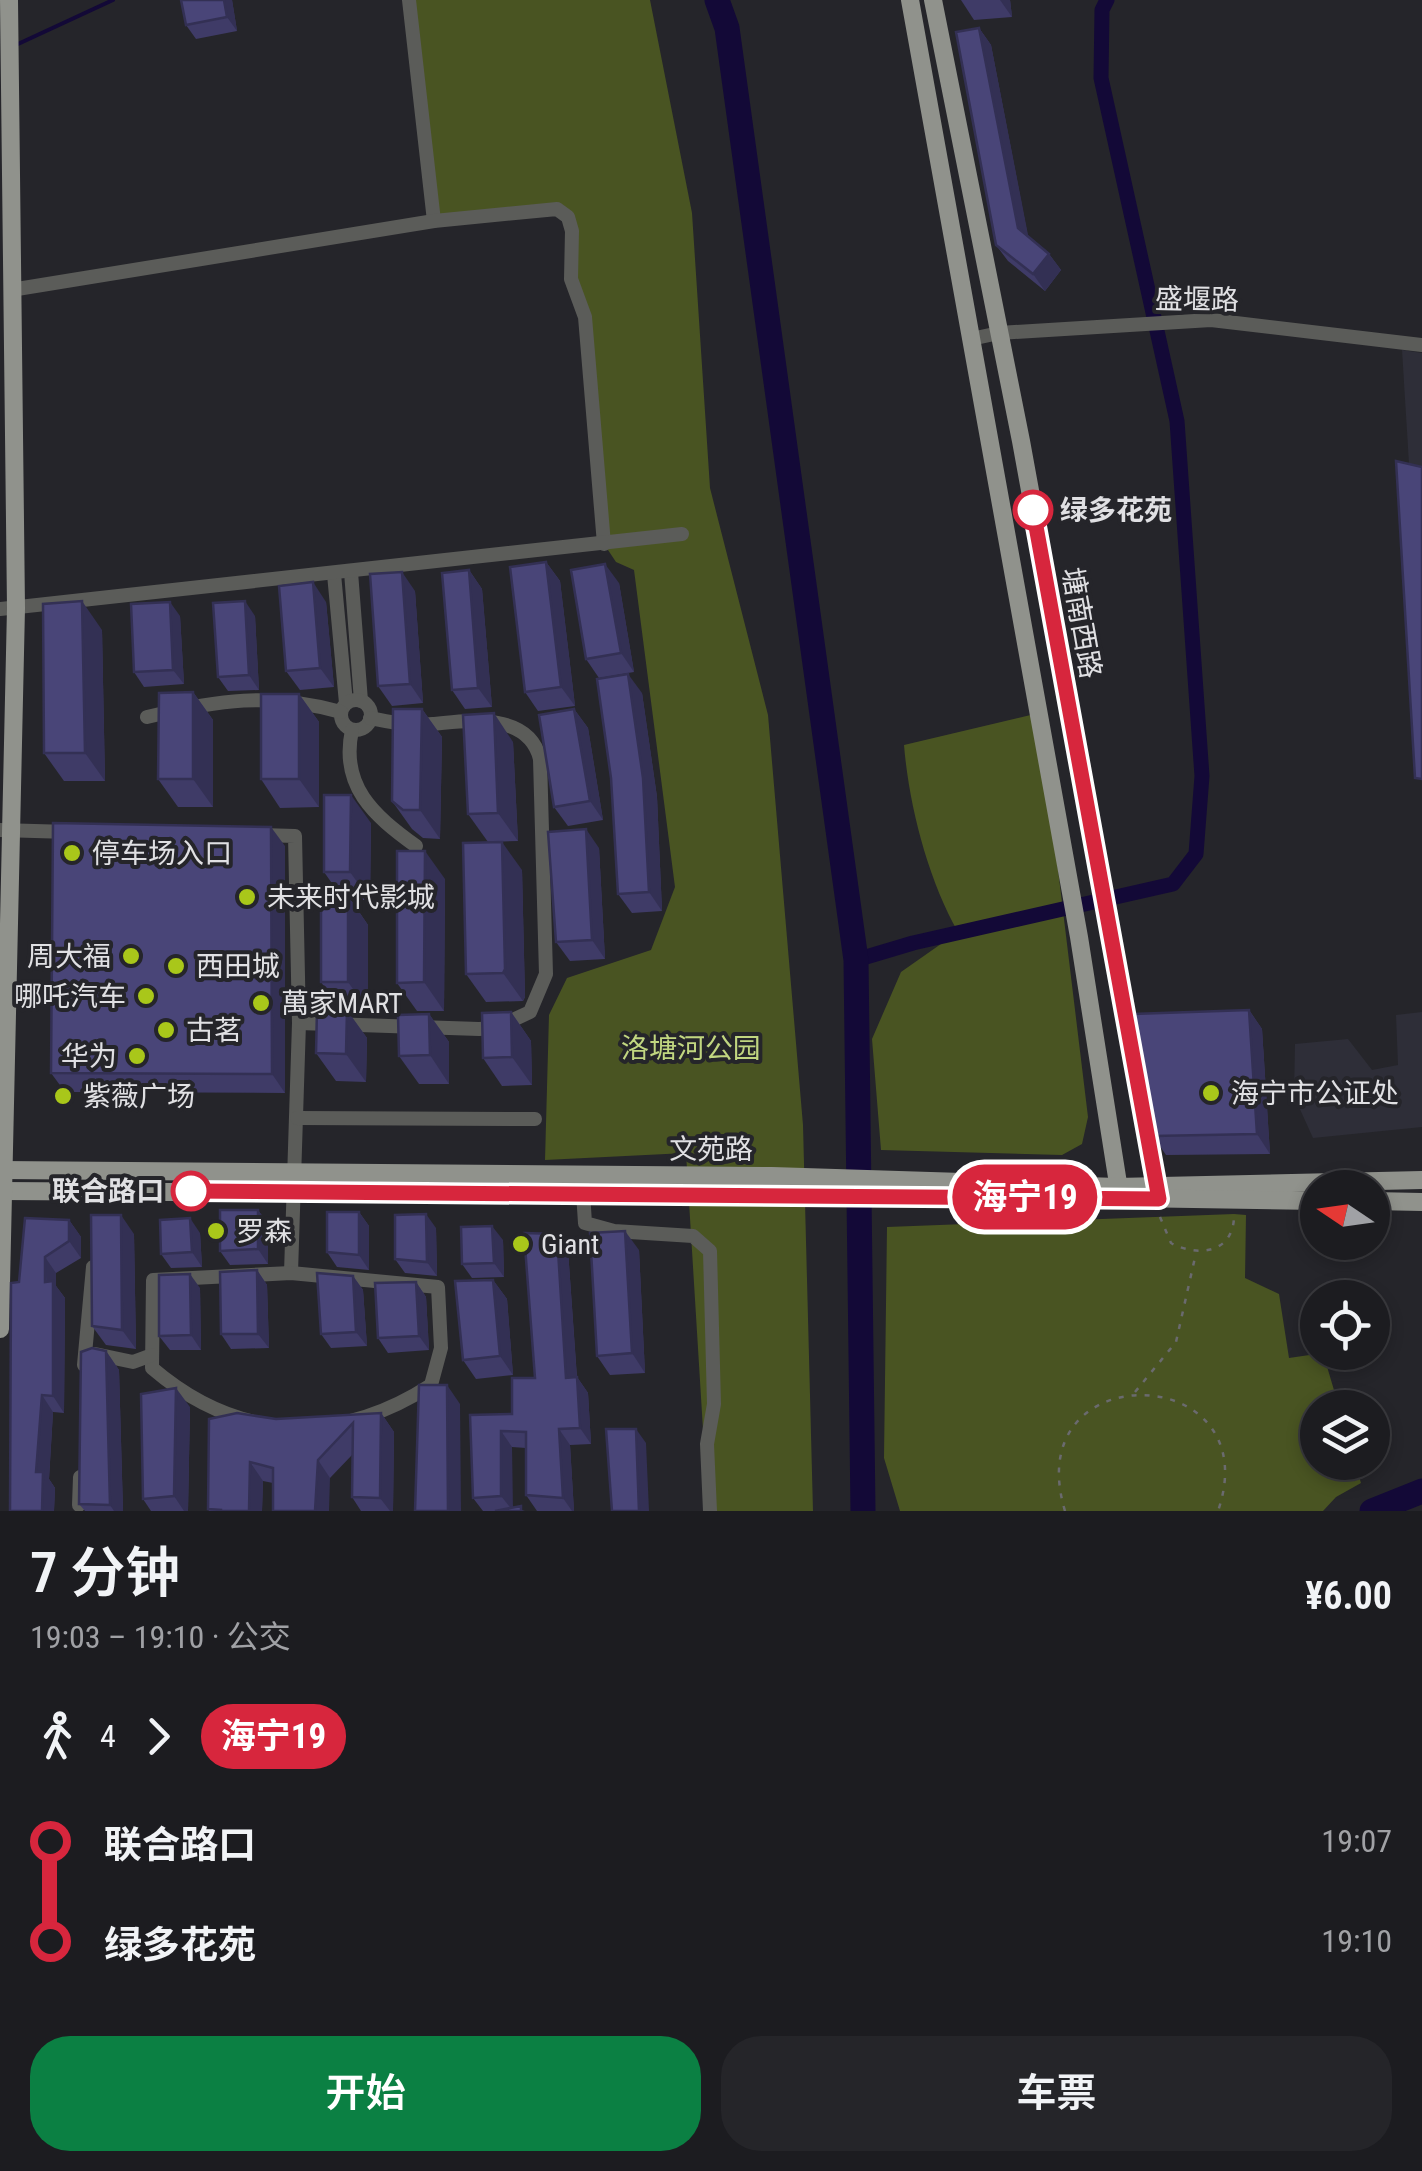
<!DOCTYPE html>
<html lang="zh">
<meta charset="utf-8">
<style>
:root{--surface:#1c1c20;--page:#252529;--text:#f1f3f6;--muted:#a0a1a5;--line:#3a3a3e;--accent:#0b8043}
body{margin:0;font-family:"Roboto Condensed","Noto Sans SC",sans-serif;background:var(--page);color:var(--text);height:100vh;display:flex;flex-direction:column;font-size:38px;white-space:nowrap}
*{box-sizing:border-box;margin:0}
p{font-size:32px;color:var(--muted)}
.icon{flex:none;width:55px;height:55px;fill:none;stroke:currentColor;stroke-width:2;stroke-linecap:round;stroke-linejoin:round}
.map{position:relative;height:1511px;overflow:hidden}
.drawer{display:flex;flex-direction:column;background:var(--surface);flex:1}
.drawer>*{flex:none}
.badge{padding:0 20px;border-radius:32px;font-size:35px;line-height:65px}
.needle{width:65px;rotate:283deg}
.controls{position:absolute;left:1300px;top:1170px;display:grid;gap:20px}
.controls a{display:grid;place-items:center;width:90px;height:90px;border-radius:50%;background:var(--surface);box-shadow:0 5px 15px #0003,0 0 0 2px var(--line);font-size:50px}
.map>.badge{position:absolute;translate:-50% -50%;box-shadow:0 0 0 5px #fff}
.legs{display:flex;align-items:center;gap:15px;height:110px;padding:0 30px;font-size:32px}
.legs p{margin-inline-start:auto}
.summary{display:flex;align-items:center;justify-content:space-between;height:170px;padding:0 30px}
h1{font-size:55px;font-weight:600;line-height:75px}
.cta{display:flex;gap:20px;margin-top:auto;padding:20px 30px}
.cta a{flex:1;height:115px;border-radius:40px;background:var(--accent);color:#fff;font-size:40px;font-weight:600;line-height:115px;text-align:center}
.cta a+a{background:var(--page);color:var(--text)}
ul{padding:0 30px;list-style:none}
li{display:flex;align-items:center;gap:35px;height:100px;font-size:38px}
li i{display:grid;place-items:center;width:15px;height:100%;margin:0 12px;background:currentColor}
li i::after{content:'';width:25px;height:25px;margin:-12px;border:8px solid;border-radius:50%;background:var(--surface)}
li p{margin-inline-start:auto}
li:first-child i{background:linear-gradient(#0000 50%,currentColor 0)}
li:last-child i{background:linear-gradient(currentColor 50%,#0000 0)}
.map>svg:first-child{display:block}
.built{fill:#2e2e38}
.green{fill:#495422}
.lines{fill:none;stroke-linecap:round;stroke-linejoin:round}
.stream{stroke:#130937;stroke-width:4}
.canal{stroke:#130937;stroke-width:15}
.river{stroke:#130937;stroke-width:25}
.path{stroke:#6a6a6e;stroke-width:2.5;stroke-dasharray:5 8;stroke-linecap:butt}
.minor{stroke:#5b5c59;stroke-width:14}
.major{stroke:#90928c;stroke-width:18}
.wall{fill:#3f3b67}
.shaded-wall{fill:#333054}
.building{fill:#494578;stroke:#333054;stroke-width:2.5}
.line-1-casing{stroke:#fff;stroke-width:22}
.line-1{stroke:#d7263d;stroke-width:15}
.stop-1-dot{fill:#fff;stroke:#d7263d;stroke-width:5}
.poi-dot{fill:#a9c71a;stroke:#25252a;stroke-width:4}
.labels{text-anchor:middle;stroke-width:8;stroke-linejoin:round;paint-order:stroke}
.street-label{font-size:28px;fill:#e0e0e3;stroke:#25252a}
.stop-label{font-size:28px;font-weight:bold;fill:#e0e0e3;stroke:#25252a;text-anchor:start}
.poi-label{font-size:28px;fill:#e0e0e3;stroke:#25252a;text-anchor:start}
.park-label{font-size:28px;fill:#c1d680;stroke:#25252a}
</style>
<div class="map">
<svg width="1422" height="1511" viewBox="0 0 1422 1511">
<rect width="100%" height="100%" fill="#25252a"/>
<g class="built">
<polygon points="1402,350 1422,353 1422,483 1410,480"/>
<polygon points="1422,1012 1422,1127 1313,1138 1294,1096 1295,1044 1348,1039 1372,1070 1398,1065 1396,1015"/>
</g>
<g class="green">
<polygon points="409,0 650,0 692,213 710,488 768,715 803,1125 813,1511 708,1511 686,1153 545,1160 549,1015 567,978 651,950 675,887 634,570 616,562 604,544 585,317 571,279 572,231 557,209 434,221"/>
<path d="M1039 713 1088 1117 1082 1144 1062 1155 881 1150 872 1039 901 972 958 932C928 879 909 806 904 745Z"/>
<polygon points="1234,1214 1246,1215 1245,1278 1279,1294 1289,1358 1323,1353 1339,1407 1318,1408 1318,1462 1355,1463 1361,1483 1336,1497 1323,1511 900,1511 884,1458 887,1227"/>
</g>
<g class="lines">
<polyline class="stream" points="18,44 113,0"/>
<polyline class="canal" points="856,960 913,943 1173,884 1196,854 1202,776 1177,421 1101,78 1102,10 1107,0"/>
<g class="river">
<polyline points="717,0 727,28 856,960 863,1511"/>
<polyline points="1372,1511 1422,1491"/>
</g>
<g class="path">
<path d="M1160 1217 1171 1243C1197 1257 1232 1254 1234 1218"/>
<polyline points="1135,1392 1176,1342 1196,1253"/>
<path d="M1065 1511C1017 1353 1270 1360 1218 1511"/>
</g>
<g class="minor">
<polyline points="409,0 434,221"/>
<polyline points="11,290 434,221 557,209 568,217 572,231 571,279 585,317 604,544"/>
<polyline points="971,339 999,333 1211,320 1422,345"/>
<polyline points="351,572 361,701"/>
<polyline points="334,574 346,703"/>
<polyline points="0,609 682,534"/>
<circle cx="356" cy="715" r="15"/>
<path d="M147 717C218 700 269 692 341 712"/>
<path d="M352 730C340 786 373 815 416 846"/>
<polyline points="0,830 69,832"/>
<polyline points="261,835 295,836 299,1023 291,1273"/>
<path d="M299 1023 479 1029 496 1028 530 1012 546 974 540 759C529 713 470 720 433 724 412 727 391 722 370 718"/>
<polyline points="297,1118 535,1119"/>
<polyline points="582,1177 585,1223 614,1231 693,1236 710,1251 714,1404 707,1444 710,1511"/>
<path d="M291 1273 438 1287 441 1348 431 1385C337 1446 237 1441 152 1368L153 1280Z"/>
<polyline points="95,1354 133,1362 152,1355"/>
<polyline points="84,1365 93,1267"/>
<polyline points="79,1505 80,1477"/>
</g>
<g class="major">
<polyline points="910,0 1079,937 1120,1196"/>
<polyline points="933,0 1021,441 1158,1193"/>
<polyline points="0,1170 772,1176 1117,1187 1422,1180"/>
<polyline points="0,1191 1104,1198"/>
<polyline points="1130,1198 1318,1201"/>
<polyline points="1372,1201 1422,1202"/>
<polyline points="0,1329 16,608 9,0"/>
</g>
</g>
<g class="wall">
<polygon points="232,0 237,31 196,39 186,25"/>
<polygon points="961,0 1010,0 1012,17 974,20"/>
<polygon points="979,28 991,45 1028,237 1049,254 1061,270 1045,291 1008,261 996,245"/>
<polygon points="546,562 560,581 575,706 538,711 525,692"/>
<polygon points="469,570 482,589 492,707 465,709 452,690"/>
<polygon points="619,583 634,672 599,678 586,659"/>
<polygon points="415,591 423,703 392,706 378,686"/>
<polygon points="326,602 334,687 300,690 286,671"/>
<polygon points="180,616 184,684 144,687 134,672"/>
<polygon points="255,616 259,690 228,691 218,677"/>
<polygon points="102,630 105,781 64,781 44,753"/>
<polygon points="193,692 213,720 213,807 178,807 158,779"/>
<polygon points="642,693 657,797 662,911 632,913 618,894"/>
<polygon points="299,694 319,722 319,807 280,808 261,779"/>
<polygon points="422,709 442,737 440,839 423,838 412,829 392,801"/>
<polygon points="574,709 588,728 603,820 568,826 554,807"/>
<polygon points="513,742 518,841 488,842 468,814"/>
<polygon points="371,823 370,900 351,900 368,925 368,1010 346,1010 367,1038 366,1082 336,1081 316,1053 340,1010 321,982 341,896 324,872"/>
<polygon points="285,846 285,1093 65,1092 51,1073"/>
<polygon points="599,848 605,959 570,961 556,942"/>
<polygon points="522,870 525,997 523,1001 486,1002 466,974"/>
<polygon points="445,879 444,1011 417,1011 397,983"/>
<polygon points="1249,1010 1262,1029 1270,1154 1166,1155 1153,1136"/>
<polygon points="511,1012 531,1041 532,1085 502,1086 483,1058"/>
<polygon points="429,1014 449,1042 449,1084 419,1084 399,1056"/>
<polygon points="258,1210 268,1224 268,1264 230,1265 220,1251"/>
<polygon points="359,1212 369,1226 369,1270 337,1267 327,1252"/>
<polygon points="69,1220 81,1237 81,1258 56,1273 56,1286 65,1298 64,1413 53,1412 49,1479 55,1488 54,1511 10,1511 19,1282"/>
<polygon points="436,1228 437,1276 405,1273 395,1259"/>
<polygon points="200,1233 202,1267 171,1268 161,1254"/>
<polygon points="134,1234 136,1349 106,1345 92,1326"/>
<polygon points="557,1234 568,1250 577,1377 588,1393 591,1444 570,1445 574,1511 537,1511 526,1495 526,1448 512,1447 512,1508 525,1511 483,1511 473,1498 470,1415 512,1414 535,1378"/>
<polygon points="503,1240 504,1277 472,1278 462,1264"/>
<polygon points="639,1250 645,1373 610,1375 597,1356"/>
<polygon points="257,1270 267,1285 269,1348 231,1349 221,1334"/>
<polygon points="353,1276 363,1290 367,1346 331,1348 321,1334"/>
<polygon points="493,1280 507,1299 513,1375 476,1379 463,1360"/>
<polygon points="416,1282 426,1297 429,1350 388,1353 378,1338"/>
<polygon points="200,1288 201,1350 170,1350 159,1336"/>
<polygon points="106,1351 119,1370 123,1511 85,1511 79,1504"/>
<polygon points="190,1407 188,1511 151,1511 143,1499"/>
<polygon points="381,1413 394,1432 393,1511 361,1511 352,1497 352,1455 330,1478 273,1483 263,1481 262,1511 209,1511 208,1509 276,1419"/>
</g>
<g class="shaded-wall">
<polygon points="224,0 232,0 237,31 227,17"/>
<polygon points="1000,0 1010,0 1012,17"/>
<polygon points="979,28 991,45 1030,245 1018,228"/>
<polygon points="1049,254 1061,270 1045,291 1033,274"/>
<polygon points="546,562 560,581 575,706 561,687"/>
<polygon points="605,564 619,583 634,672 621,653"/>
<polygon points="469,570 482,589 492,707 478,688"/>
<polygon points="402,572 415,591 423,703 410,684"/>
<polygon points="313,582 326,602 334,687 320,668"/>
<polygon points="82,601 102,630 105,781 85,753"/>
<polygon points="245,601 255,616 259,690 249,675"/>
<polygon points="170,602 180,616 184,684 173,670"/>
<polygon points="628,674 642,693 657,797 662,911 649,892"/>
<polygon points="193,692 213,720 213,807 193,779"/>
<polygon points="299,694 319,722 319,807 299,779"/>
<polygon points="422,709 442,737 440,839 420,810"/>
<polygon points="574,709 588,728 603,820 590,801"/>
<polygon points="494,713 513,742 518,841 498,813"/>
<polygon points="351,795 371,823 370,900 350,872"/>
<polygon points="271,827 285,846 285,1093 272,1074"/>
<polygon points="586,829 599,848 605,959 592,940"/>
<polygon points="502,842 522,870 525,997 523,1001 503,973"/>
<polygon points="425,851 445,879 444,1011 424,982"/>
<polygon points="348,896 368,925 368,1010 348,982"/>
<polygon points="347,1010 367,1038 366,1082 346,1054"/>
<polygon points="1249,1010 1262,1029 1270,1154 1257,1134"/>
<polygon points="511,1012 531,1041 532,1085 512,1057"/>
<polygon points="429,1014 449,1042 449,1084 430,1055"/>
<polygon points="258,1210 268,1224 268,1264 258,1249"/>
<polygon points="359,1212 369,1226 369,1270 359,1255"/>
<polygon points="426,1214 436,1228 437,1276 427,1262"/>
<polygon points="121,1215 134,1234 136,1349 122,1330"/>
<polygon points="190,1218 200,1233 202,1267 192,1252"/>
<polygon points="69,1220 81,1237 81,1258 69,1241"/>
<polygon points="492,1226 503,1240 504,1277 494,1263"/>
<polygon points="625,1231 639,1250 645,1373 632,1353"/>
<polygon points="557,1234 568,1250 578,1394 566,1378"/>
<polygon points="45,1257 56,1273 56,1286 65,1298 64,1413 53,1396"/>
<polygon points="257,1270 267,1285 269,1348 258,1334"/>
<polygon points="190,1274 200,1288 201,1350 191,1335"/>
<polygon points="353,1276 363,1290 367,1346 356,1332"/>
<polygon points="493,1280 507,1299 513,1375 500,1356"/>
<polygon points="416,1282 426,1297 429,1350 419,1336"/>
<polygon points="106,1351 119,1370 123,1511 114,1511 110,1505"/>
<polygon points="577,1377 588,1393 591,1444 580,1428"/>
<polygon points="447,1385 460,1404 461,1511 448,1511"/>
<polygon points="176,1388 190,1407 188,1511 184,1511 174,1496"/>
<polygon points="42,1395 53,1412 49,1479 55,1488 54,1511 42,1511 36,1472"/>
<polygon points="381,1413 394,1432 393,1511 390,1511 380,1498"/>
<polygon points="559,1429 570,1445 574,1511 572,1511 563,1498"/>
<polygon points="636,1429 646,1443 649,1511 639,1511"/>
<polygon points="501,1431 512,1447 513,1511 501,1496"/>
<polygon points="318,1460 330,1478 329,1511 315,1511"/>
<polygon points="250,1462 263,1481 262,1511 249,1511"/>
</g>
<g class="building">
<polygon points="181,0 224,0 227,17 186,25"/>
<polygon points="979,28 1018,228 1049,254 1033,274 996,245 956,32"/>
<polygon points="1396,461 1422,467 1422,779 1415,778"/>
<polygon points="546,562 561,687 525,692 510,567"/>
<polygon points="605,564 621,653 586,659 571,570"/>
<polygon points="469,570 478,688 452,690 442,573"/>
<polygon points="402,572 410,684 378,686 370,574"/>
<polygon points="313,582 320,668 286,671 279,586"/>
<polygon points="82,601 85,753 44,753 43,604"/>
<polygon points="245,601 249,675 218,677 213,603"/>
<polygon points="170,602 173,670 134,672 131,604"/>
<polygon points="628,674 643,778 649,892 618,894 611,778 597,679"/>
<polygon points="193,692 193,779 158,779 159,693"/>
<rect x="261" y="694" width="38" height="85"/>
<polygon points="393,709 422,709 420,810 403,810 392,801"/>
<polygon points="574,709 590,801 554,807 539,715"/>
<polygon points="494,713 498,813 468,814 463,715"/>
<polygon points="324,795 351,795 350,872 324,872"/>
<polygon points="53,823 271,827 272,1074 51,1073"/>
<polygon points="586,829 592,940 556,942 548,832"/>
<polygon points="502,842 505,969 503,973 466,974 463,843"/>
<polygon points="397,851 425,851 424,982 397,983"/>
<rect x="321" y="896" width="27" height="86"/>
<polygon points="317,1009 347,1010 346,1054 316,1053"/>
<polygon points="1249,1010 1257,1134 1153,1136 1133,1014"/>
<polygon points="511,1012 512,1057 483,1058 482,1013"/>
<polygon points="429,1014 430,1055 399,1056 398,1015"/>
<polygon points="220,1210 258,1210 258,1249 220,1251"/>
<polygon points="327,1212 359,1212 359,1255 327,1252"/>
<polygon points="426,1214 427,1262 395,1259 395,1215"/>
<polygon points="91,1215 121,1215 122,1330 92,1326"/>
<polygon points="25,1218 69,1220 69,1241 45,1257 45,1282 53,1281 53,1396 42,1395 36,1472 43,1472 42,1511 10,1511 11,1283 19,1282"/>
<polygon points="190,1218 192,1252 161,1254 160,1220"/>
<polygon points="492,1226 494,1263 462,1264 461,1227"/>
<polygon points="625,1231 632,1353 597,1356 590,1233"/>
<polygon points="524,1233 557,1234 566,1378 577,1377 580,1428 559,1429 563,1498 526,1495 526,1432 501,1431 501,1496 473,1498 470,1415 512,1414 512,1378 535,1378"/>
<polygon points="257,1270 258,1334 221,1334 220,1272"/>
<polygon points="317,1273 353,1276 356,1332 321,1334"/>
<polygon points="190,1274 191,1335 159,1336 159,1275"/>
<polygon points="493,1280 500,1356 463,1360 455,1281"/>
<polygon points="416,1282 419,1336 378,1338 375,1283"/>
<polygon points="92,1348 106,1351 110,1505 79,1504 81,1352"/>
<polygon points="419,1385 447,1385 448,1511 415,1511"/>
<polygon points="176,1388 174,1496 143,1499 141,1394"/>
<polygon points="237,1413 276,1419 381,1413 380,1498 352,1497 353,1423 318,1460 315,1511 273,1511 273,1468 250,1462 249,1511 221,1511 221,1510 208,1509 209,1419"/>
<polygon points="606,1429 636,1429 639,1511 612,1511"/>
<polygon points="521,1506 521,1511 495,1511"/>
</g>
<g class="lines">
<defs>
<polyline id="line-1" points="191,1191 1159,1199 1033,510"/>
</defs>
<use href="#line-1" class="line-1-casing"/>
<use href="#line-1" class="line-1"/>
</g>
<g class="stop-1-dot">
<circle cx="1033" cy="510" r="18"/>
<circle cx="191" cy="1191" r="18"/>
</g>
<g class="poi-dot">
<circle cx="72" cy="853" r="10"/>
<circle cx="247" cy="897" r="10"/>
<circle cx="131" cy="956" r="10"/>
<circle cx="176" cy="966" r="10"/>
<circle cx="146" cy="996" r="10"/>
<circle cx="261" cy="1003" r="10"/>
<circle cx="166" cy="1030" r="10"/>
<circle cx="137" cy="1056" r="10"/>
<circle cx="1211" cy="1093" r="10"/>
<circle cx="63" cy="1096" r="10"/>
<circle cx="216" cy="1231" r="10"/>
<circle cx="521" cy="1244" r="10"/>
</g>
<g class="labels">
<g class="street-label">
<text transform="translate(1197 299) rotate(1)" y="10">盛堰路</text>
<text transform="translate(1082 623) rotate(80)" y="10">塘南西路</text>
<text x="711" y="1159">文苑路</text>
</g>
<g class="stop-label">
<text x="1060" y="520">绿多花苑</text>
<text x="164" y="1201" text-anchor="end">联合路口</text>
</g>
<g class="poi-label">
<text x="92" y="863">停车场入口</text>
<text x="267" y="907">未来时代影城</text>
<text x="111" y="966" text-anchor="end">周大福</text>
<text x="196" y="976">西田城</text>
<text x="126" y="1006" text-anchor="end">哪吒汽车</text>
<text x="281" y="1013">萬家MART</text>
<text x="186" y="1040">古茗</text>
<text x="117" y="1066" text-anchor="end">华为</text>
<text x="1231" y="1103">海宁市公证处</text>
<text x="83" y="1106">紫薇广场</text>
<text x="236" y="1241">罗森</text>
<text x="541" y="1254">Giant</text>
</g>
<g class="park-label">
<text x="691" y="1058">洛塘河公园</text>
</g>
</g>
</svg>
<div class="controls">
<a><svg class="needle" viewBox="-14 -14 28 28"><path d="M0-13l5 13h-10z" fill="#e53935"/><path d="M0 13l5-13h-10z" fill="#a0a1a5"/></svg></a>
<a><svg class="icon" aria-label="locate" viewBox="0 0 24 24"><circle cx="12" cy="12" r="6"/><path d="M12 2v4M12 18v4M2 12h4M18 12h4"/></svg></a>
<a><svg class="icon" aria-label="layers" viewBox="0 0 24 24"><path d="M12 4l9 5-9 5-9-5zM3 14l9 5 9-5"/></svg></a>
</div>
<b class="badge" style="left:1025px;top:1197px;background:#d7263d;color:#fff">海宁19</b>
</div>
<section class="drawer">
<div class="summary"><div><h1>7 分钟</h1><p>19:03 – 19:10 · 公交</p></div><b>¥6.00</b></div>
<div class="legs"><svg class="icon" aria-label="walk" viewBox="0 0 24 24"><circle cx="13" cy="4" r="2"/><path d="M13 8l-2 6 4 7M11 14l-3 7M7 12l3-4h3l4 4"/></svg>4<svg class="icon" aria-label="forward" viewBox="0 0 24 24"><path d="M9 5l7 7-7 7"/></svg><b class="badge" style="background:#d7263d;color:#fff">海宁19</b></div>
<ul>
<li><i style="color:#d7263d"></i><b>联合路口</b><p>19:07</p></li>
<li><i style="color:#d7263d"></i><b>绿多花苑</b><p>19:10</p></li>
</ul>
<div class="cta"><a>开始</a><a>车票</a></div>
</section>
